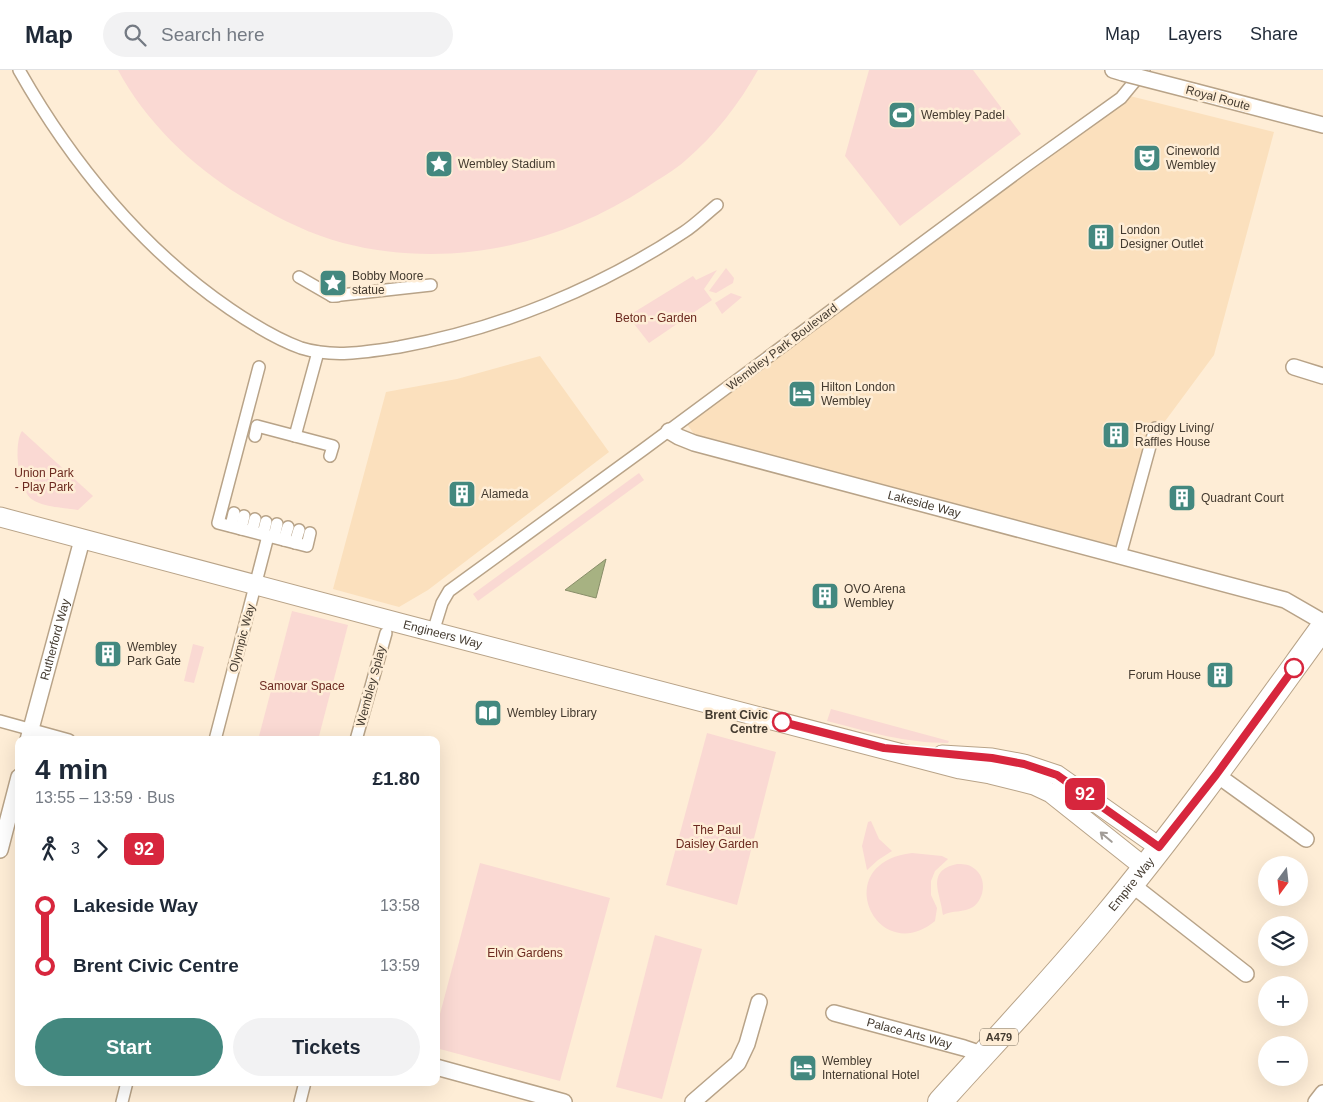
<!DOCTYPE html>
<meta charset="utf-8">
<style>
:root{--surface:#fff;--page:#f2f2f3;--text:#1f2937;--muted:#747a83;--line:#e0e1e3;--accent:#43887f}
body{margin:0;font-family:Arial,sans-serif;background:var(--page);color:var(--text);height:100vh;display:flex;flex-direction:column;font-size:19px;white-space:nowrap}
*{box-sizing:border-box;margin:0}
p{font-size:16px;color:var(--muted)}
.icon{flex:none;width:28px;height:28px;fill:none;stroke:currentColor;stroke-width:2;stroke-linecap:round;stroke-linejoin:round}
.map{position:relative;flex:1;overflow:hidden}
.drawer{position:absolute;left:15px;top:666px;width:425px;height:350px;display:flex;flex-direction:column;background:var(--surface);border-radius:10px;box-shadow:0 5px 20px #0002}
.drawer>*{flex:none}
.badge{padding:0 10px;border-radius:8px;font-size:18px;line-height:32px}
.needle{width:32px;rotate:195deg}
.buttons{position:absolute;left:1258px;top:786px;display:grid;gap:10px}
.buttons a{display:grid;place-items:center;width:50px;height:50px;border-radius:50%;background:var(--surface);box-shadow:0 5px 20px #0002;font-size:25px}
.map>.badge{position:absolute;translate:-50% -50%;box-shadow:0 0 0 2px #fff}
.legs{display:flex;align-items:center;gap:8px;height:55px;padding:0 20px;font-size:16px}
.legs p{margin-inline-start:auto}
.overview{display:flex;align-items:center;justify-content:space-between;height:85px;padding:0 20px}
h1{font-size:28px;font-weight:700;line-height:38px}
.primary-button{display:flex;gap:10px;margin-top:auto;padding:10px 20px}
.primary-button a{flex:1;height:58px;border-radius:30px;background:var(--accent);color:#fff;font-size:20px;font-weight:700;line-height:58px;text-align:center}
.primary-button a+a{background:var(--page);color:var(--text)}
ul{padding:0 20px;list-style:none}
li{display:flex;align-items:center;gap:18px;height:60px;font-size:19px}
li i{display:grid;place-items:center;width:8px;height:100%;margin:0 6px;background:currentColor}
li i::after{content:'';width:12px;height:12px;margin:-6px;border:4px solid;border-radius:50%;background:var(--surface)}
li p{margin-inline-start:auto}
li:first-child i{background:linear-gradient(#0000 50%,currentColor 0)}
li:last-child i{background:linear-gradient(currentColor 50%,#0000 0)}
header{display:flex;align-items:center;gap:30px;box-sizing:border-box;height:70px;padding:0 25px;background:var(--surface);border-bottom:1px solid var(--line)}
header strong{font-size:24px}
nav{display:flex;gap:28px;margin-inline-start:auto;font-size:18px}
.search{width:350px;height:45px;background:var(--page);display:flex;align-items:center;gap:12px;box-sizing:border-box;padding:0 18px;border-radius:28px;color:var(--muted);font-size:19px}
.map>svg:first-child{display:block}
.built{fill:#fbe0bd}
.green{fill:#fad9d3}
.water{fill:#a7b282;stroke:#898e69}
.lines{fill:none;stroke-linecap:round;stroke-linejoin:round}
.pedestrian-casing{stroke:#b8a388;stroke-width:14}
.minor-casing{stroke:#b8a388;stroke-width:18}
.tertiary-casing{stroke:#b8a388;stroke-width:21}
.primary-casing{stroke:#b8a388;stroke-width:26}
.pedestrian{stroke:#fff;stroke-width:11}
.minor{stroke:#fff;stroke-width:15}
.tertiary{stroke:#fff;stroke-width:19}
.primary{stroke:#fff;stroke-width:24}
.minor-bridge-casing{stroke:#b8a388;stroke-width:18;stroke-linecap:butt}
.minor-bridge{stroke:#fff;stroke-width:15}
.oneway{stroke:#a19c97}
.line-1-casing{stroke:#fff;stroke-width:11}
.line-1{stroke:#d7263d;stroke-width:8}
.stop-1-dot{fill:#fff;stroke:#d7263d;stroke-width:2.5}
.labels{text-anchor:middle;stroke-width:5;stroke-linejoin:round;paint-order:stroke}
.shield{fill:#feedd6;stroke:#7b7061;stroke-width:1}
.shield-label{font-size:11px;font-weight:bold;fill:#433a2f}
.street-label{font-size:12px;fill:#433a2f;stroke:#feedd6}
.poi-label{font-size:12px;fill:#433a2f;stroke:#feedd6;text-anchor:start}
.park-label{font-size:12px;fill:#6c2a20;stroke:#feedd6}
.stop-label{font-size:12px;font-weight:bold;fill:#433a2f;stroke:#feedd6;text-anchor:end}
</style>
<header>
<strong>Map</strong>
<div class="search"><svg class="icon" aria-label="search" viewBox="0 0 24 24"><circle cx="10" cy="10" r="6"/><path d="M15 15l6 6"/></svg>Search here</div>
<nav><a>Map</a><a>Layers</a><a>Share</a></nav>
</header>
<div class="map">
<svg width="1323" height="1032" viewBox="0 0 1323 1032">
<rect width="100%" height="100%" fill="#feedd6"/>
<g class="built">
<polygon points="1122,24 1274,62 1214,285 1160,358 1125,481 694,364 684,350"/>
<polygon points="540,286 609,382 428,520 399,537 333,519 386,322 457,309"/>
</g>
<g class="green">
<path d="M118 0H758C739 34 715 65 686 90 674 101 660 108 647 117 557 176 448 200 343 173 306 163 274 146 241 126 192 96 145 51 118 0Z"/>
<polygon points="869,0 973,0 1021,64 900,156 845,86"/>
<polygon points="726,198 734,208 733,213 716,223 709,221"/>
<polygon points="717,200 704,219 712,230 649,273 628,246 693,206 696,210"/>
<polygon points="731,223 742,227 722,244 715,233"/>
<path d="M22 361 93 426 78 440C66 438 43 437 33 430 18 421 13 374 22 361Z"/>
<polygon points="639,403 644,410 478,531 473,524"/>
<polygon points="292,541 348,555 318,670 258,670"/>
<polygon points="193,574 204,577 194,613 184,611"/>
<path d="M831 639 949 671 948 673C905 673 869 662 827 651Z"/>
<polygon points="707,663 776,682 737,835 666,815"/>
<polygon points="871,751 879,769 892,781 878,790 867,800 862,776 868,752"/>
<path d="M912 783 942 786 948 789 935 801 931 811V825L937 838 935 851C877 899 827 793 912 783Z"/>
<polygon points="480,793 610,828 560,1011 436,978 436,959"/>
<path d="M957 794C962 794 968 794 972 797 987 805 986 828 973 837 964 843 952 840 943 845 941 823 925 801 957 794Z"/>
<polygon points="655,865 702,879 662,1029 616,1017"/>
</g>
<polygon class="water" points="606,489 596,528 565,520"/>
<g class="lines">
<defs>
<g id="pedestrian">
<path d="M19 0C71 92 142 179 230 239 252 254 276 269 301 278 333 288 367 282 399 277 499 259 598 219 684 162 695 155 706 144 717 135"/>
<polyline points="299,207 332,226 337,226"/>
<polyline points="332,226 431,215"/>
<polyline points="259,297 218,453 307,476 310,463"/>
<polyline points="255,366 257,356 333,376 330,386"/>
<polyline points="295,366 318,282"/>
<polyline points="231,456 234,443"/>
<polyline points="241,459 244,446"/>
<polyline points="252,461 255,449"/>
<polyline points="263,464 266,452"/>
<polyline points="274,467 277,454"/>
<polyline points="284,470 288,457"/>
<polyline points="295,473 299,460"/>
<polyline points="1120,486 1155,358"/>
<polyline points="433,562 442,533 449,521 644,379 1026,96 1121,28 1144,0"/>
<polyline points="0,651 69,670"/>
<polyline points="215,670 268,466"/>
<polyline points="356,670 386,563"/>
<polyline points="122,1032 127,1012"/>
<polyline points="300,1032 305,1012"/>
</g>
<g id="minor">
<polyline points="1113,0 1123,3"/>
<polyline points="1193,21 1323,55"/>
<polyline points="1294,297 1323,306"/>
<path id="s1" d="M669 361 679 367 694 373 1285 530 1323 552"/>
<path id="s2" d="M28 670 82 470"/>
<polyline points="1217,705 1306,769"/>
<polyline points="0,780 19,707"/>
<polyline points="1131,814 1246,904"/>
<path id="s3" d="M834 943 964 978 973 981 979 989"/>
<polyline points="436,997 564,1032"/>
<polyline points="693,1032 738,993 747,974 759,932"/>
<polyline points="1316,1032 1323,1023"/>
</g>
<g id="tertiary">
<path id="s4" d="M0 447 403 554 960 699 990 704 1034 715 1051 723 1144 797"/>
<polyline points="942,685 992,688 1024,694 1057,705 1159,777"/>
</g>
<g id="primary">
<path id="s5" d="M940 1032C995 971 1052 911 1104 848 1182 754 1252 655 1323 557"/>
</g>
</defs>
<use href="#pedestrian" class="pedestrian-casing"/>
<use href="#minor" class="minor-casing"/>
<use href="#tertiary" class="tertiary-casing"/>
<use href="#primary" class="primary-casing"/>
<use href="#pedestrian" class="pedestrian"/>
<use href="#minor" class="minor"/>
<use href="#tertiary" class="tertiary"/>
<use href="#primary" class="primary"/>
<defs>
<polyline id="minor-bridge" points="1123,3 1193,21"/>
</defs>
<use href="#minor-bridge" class="minor-bridge-casing"/>
<use href="#minor-bridge" class="minor-bridge"/>
</g>
<defs><path id="oneway-shaft" d="M-6 0H5M1.5-3L5.5 0L1.5 3" fill="none" stroke-width="1.6" stroke-linecap="round" stroke-linejoin="round" transform="scale(1.25)"/></defs>
<use class="oneway" href="#oneway-shaft" transform="translate(1106 767) rotate(-140)"/>
<g class="lines">
<defs>
<polyline id="line-1" points="782,652 884,678 992,688 1024,694 1057,705 1159,777 1216,705 1294,598"/>
</defs>
<use href="#line-1" class="line-1-casing"/>
<use href="#line-1" class="line-1"/>
</g>
<defs>
<symbol id="stadium-square" viewBox="-11 -11 22 22"><rect x="-9" y="-9" width="18" height="18" rx="4" fill="#43887f" stroke="#feedd6"/><path d="M0-5a6.5 5 0 1 0 0 10a6.5 5 0 1 0 0-10ZM-3.5-1.8h7v3.6h-7Z" fill="#fff"/></symbol>
<symbol id="theatre-square" viewBox="-11 -11 22 22"><rect x="-9" y="-9" width="18" height="18" rx="4" fill="#43887f" stroke="#feedd6"/><path d="M-5-5.5Q0-4 5-5.5V0Q5 5 0 6Q-5 5-5 0ZM-3.3-2.5H-1v1.5H-3.3ZM1-2.5H3.3v1.5H1ZM-2.8 1Q0 5.5 2.8 1Z" fill="#fff"/></symbol>
<symbol id="sight-square" viewBox="-11 -11 22 22"><rect x="-9" y="-9" width="18" height="18" rx="4" fill="#43887f" stroke="#feedd6"/><path d="M0-6L1.8-2.2L6-1.7L2.9 1.2L3.7 5.4L0 3.3L-3.7 5.4L-2.9 1.2L-6-1.7L-1.8-2.2Z" fill="#fff"/></symbol>
<symbol id="building-square" viewBox="-11 -11 22 22"><rect x="-9" y="-9" width="18" height="18" rx="4" fill="#43887f" stroke="#feedd6"/><path d="M-4-6H4V6H1V3H-1V6H-4ZM-2.5-4.3h1.7v1.8h-1.7ZM.8-4.3h1.7v1.8H.8ZM-2.5-1h1.7V.8h-1.7ZM.8-1h1.7V.8H.8Z" fill="#fff"/></symbol>
<symbol id="hotel-square" viewBox="-11 -11 22 22"><rect x="-9" y="-9" width="18" height="18" rx="4" fill="#43887f" stroke="#feedd6"/><path d="M-6-4.5h1.5V1H6V5H4.5V3h-9V5H-6ZM-4 0a1.8 1.8 0 1 1 3.6 0ZM.5 0V-2.5h3Q6-2.5 6 0Z" fill="#fff"/></symbol>
<symbol id="library-square" viewBox="-11 -11 22 22"><rect x="-9" y="-9" width="18" height="18" rx="4" fill="#43887f" stroke="#feedd6"/><path d="M-6-4Q-3-5.5-.7-3.5V5Q-3 3-6 4ZM6-4Q3-5.5 .7-3.5V5Q3 3 6 4Z" fill="#fff"/></symbol>
</defs>
<g fill-rule="evenodd">
<use href="#stadium-square" x="886" y="29" width="32" height="32"/>
<use href="#theatre-square" x="1131" y="72" width="32" height="32"/>
<use href="#sight-square" x="423" y="78" width="32" height="32"/>
<use href="#building-square" x="1085" y="151" width="32" height="32"/>
<use href="#sight-square" x="317" y="197" width="32" height="32"/>
<use href="#hotel-square" x="786" y="308" width="32" height="32"/>
<use href="#building-square" x="1100" y="349" width="32" height="32"/>
<use href="#building-square" x="446" y="408" width="32" height="32"/>
<use href="#building-square" x="1166" y="412" width="32" height="32"/>
<use href="#building-square" x="809" y="510" width="32" height="32"/>
<use href="#building-square" x="92" y="568" width="32" height="32"/>
<use href="#building-square" x="1204" y="589" width="32" height="32"/>
<use href="#library-square" x="472" y="627" width="32" height="32"/>
<use href="#hotel-square" x="787" y="982" width="32" height="32"/>
</g>
<g class="stop-1-dot">
<circle cx="1294" cy="598" r="9"/>
<circle cx="782" cy="652" r="9"/>
</g>
<g class="labels">
<rect class="shield" x="980" y="958.5" width="38" height="17" rx="4"/>
<g class="shield-label">
<text x="999" y="971">A479</text>
</g>
<g class="street-label">
<text transform="translate(1218 28) rotate(15)" y="4">Royal Route</text>
<text transform="translate(782 277) rotate(-37)" y="4">Wembley Park Boulevard</text>
<text dy="4" stroke="none"><textPath href="#s1" startOffset="266">Lakeside Way</textPath></text>
<text dy="4" stroke="none"><textPath href="#s4" startOffset="458">Engineers Way</textPath></text>
<text transform="translate(242 568) rotate(-75)" y="4">Olympic Way</text>
<text dy="4" stroke="none"><textPath href="#s2" startOffset="104">Rutherford Way</textPath></text>
<text transform="translate(371 616) rotate(-75)" y="4">Wembley Splay</text>
<text dy="4" stroke="none"><textPath href="#s5" startOffset="290">Empire Way</textPath></text>
<text dy="4" stroke="none"><textPath href="#s3" startOffset="78">Palace Arts Way</textPath></text>
</g>
<g class="poi-label">
<text x="921" y="49">Wembley Padel</text>
<text x="1166" y="85">Cineworld<tspan x="1166" dy="14">Wembley</tspan></text>
<text x="458" y="98">Wembley Stadium</text>
<text x="1120" y="164">London<tspan x="1120" dy="14">Designer Outlet</tspan></text>
<text x="352" y="210">Bobby Moore<tspan x="352" dy="14">statue</tspan></text>
<text x="821" y="321">Hilton London<tspan x="821" dy="14">Wembley</tspan></text>
<text x="1135" y="362">Prodigy Living/<tspan x="1135" dy="14">Raffles House</tspan></text>
<text x="481" y="428">Alameda</text>
<text x="1201" y="432">Quadrant Court</text>
<text x="844" y="523">OVO Arena<tspan x="844" dy="14">Wembley</tspan></text>
<text x="127" y="581">Wembley<tspan x="127" dy="14">Park Gate</tspan></text>
<text x="1201" y="609" text-anchor="end">Forum House</text>
<text x="507" y="647">Wembley Library</text>
<text x="822" y="995">Wembley<tspan x="822" dy="14">International Hotel</tspan></text>
</g>
<g class="park-label">
<text x="656" y="252">Beton - Garden</text>
<text x="44" y="407">Union Park<tspan x="44" dy="14">- Play Park</tspan></text>
<text x="302" y="620">Samovar Space</text>
<text x="717" y="764">The Paul<tspan x="717" dy="14">Daisley Garden</tspan></text>
<text x="525" y="887">Elvin Gardens</text>
</g>
<g class="stop-label">
<text x="768" y="649">Brent Civic<tspan x="768" dy="14">Centre</tspan></text>
</g>
</g>
</svg>
<div class="buttons">
<a><svg class="needle" viewBox="-14 -14 28 28"><path d="M0-13l5 13h-10z" fill="#e53935"/><path d="M0 13l5-13h-10z" fill="#747a83"/></svg></a>
<a><svg class="icon" aria-label="layers" viewBox="0 0 24 24"><path d="M12 4l9 5-9 5-9-5zM3 14l9 5 9-5"/></svg></a>
<a>+</a>
<a>−</a>
</div>
<b class="badge" style="left:1085px;top:724px;background:#d7263d;color:#fff">92</b>
<section class="drawer">
<div class="overview"><div><h1>4 min</h1><p>13:55 – 13:59 · Bus</p></div><b>£1.80</b></div>
<div class="legs"><svg class="icon" aria-label="walk" viewBox="0 0 24 24"><circle cx="13" cy="4" r="2"/><path d="M13 8l-2 6 4 7M11 14l-3 7M7 12l3-4h3l4 4"/></svg>3<svg class="icon" aria-label="forward" viewBox="0 0 24 24"><path d="M9 5l7 7-7 7"/></svg><b class="badge" style="background:#d7263d;color:#fff">92</b></div>
<ul>
<li><i style="color:#d7263d"></i><b>Lakeside Way</b><p>13:58</p></li>
<li><i style="color:#d7263d"></i><b>Brent Civic Centre</b><p>13:59</p></li>
</ul>
<div class="primary-button"><a>Start</a><a>Tickets</a></div>
</section>
</div>
